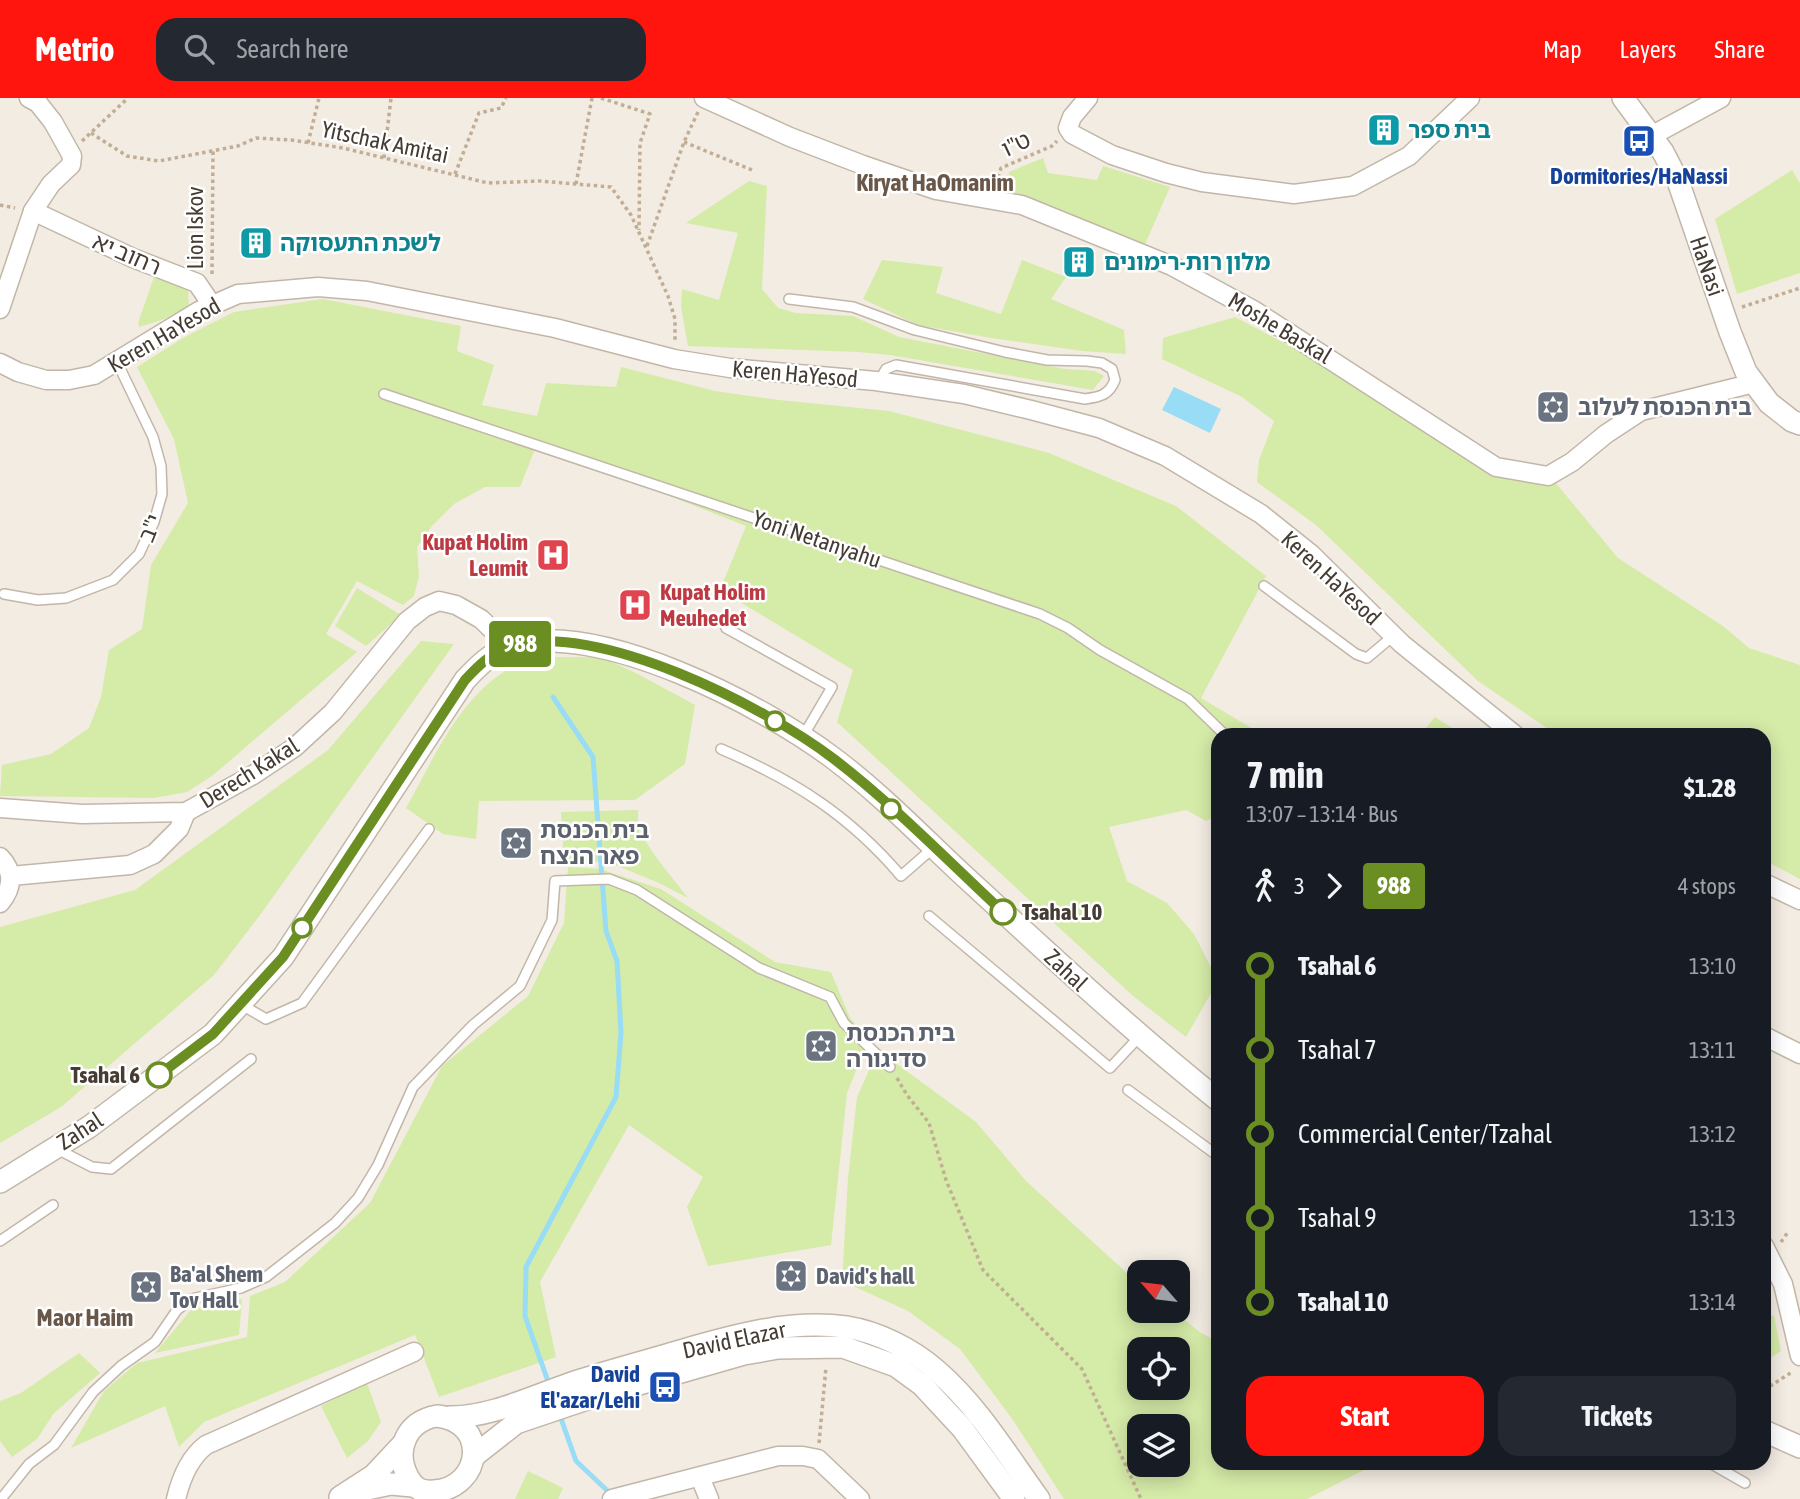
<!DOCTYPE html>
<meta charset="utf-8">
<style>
:root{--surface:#171b24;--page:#242831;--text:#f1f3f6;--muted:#9ea1a6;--accent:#ff140e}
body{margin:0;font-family:"Asap Condensed","Noto Sans Hebrew",sans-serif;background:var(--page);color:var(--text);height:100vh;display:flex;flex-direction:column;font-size:26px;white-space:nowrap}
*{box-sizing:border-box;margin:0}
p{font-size:23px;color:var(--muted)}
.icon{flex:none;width:38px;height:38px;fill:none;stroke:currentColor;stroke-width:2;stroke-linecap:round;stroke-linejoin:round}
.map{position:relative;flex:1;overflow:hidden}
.drawer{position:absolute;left:1211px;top:630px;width:560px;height:742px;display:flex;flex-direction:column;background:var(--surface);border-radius:21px;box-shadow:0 4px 18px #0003}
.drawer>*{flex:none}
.badge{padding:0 14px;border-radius:5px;font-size:24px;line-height:46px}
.needle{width:46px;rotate:298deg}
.fabs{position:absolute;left:1127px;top:1162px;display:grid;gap:14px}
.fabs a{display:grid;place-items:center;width:63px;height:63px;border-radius:14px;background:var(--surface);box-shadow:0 4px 18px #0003;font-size:35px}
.map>.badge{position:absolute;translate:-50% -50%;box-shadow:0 0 0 4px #fff}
.legs{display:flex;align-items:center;gap:10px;height:77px;padding:0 35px;font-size:23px}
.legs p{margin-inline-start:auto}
.headline{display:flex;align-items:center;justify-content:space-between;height:119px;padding:0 35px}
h1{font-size:38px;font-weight:700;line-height:52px}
.cta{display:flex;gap:14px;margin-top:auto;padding:14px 35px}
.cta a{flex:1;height:80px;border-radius:21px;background:var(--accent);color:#fff;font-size:28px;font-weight:700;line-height:80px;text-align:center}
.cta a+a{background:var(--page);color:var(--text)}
ul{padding:0 35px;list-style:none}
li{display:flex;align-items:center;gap:24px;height:84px;font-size:26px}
li i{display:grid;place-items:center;width:10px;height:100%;margin:0 9px;background:currentColor}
li i::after{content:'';width:18px;height:18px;margin:-9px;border:5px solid;border-radius:50%;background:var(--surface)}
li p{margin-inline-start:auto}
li:first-child i{background:linear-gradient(#0000 50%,currentColor 0)}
li:last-child i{background:linear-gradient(currentColor 50%,#0000 0)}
header{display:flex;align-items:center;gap:42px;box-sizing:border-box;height:98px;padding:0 35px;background:var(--accent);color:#fff}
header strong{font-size:33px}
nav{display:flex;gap:38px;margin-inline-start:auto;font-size:24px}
.search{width:490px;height:63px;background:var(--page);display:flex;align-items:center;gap:18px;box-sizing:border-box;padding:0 24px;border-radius:21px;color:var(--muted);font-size:26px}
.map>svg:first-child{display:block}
.green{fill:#d5eba8;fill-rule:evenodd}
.water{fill:#99dcf6}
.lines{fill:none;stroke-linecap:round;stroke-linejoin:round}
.stream{stroke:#99dcf6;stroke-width:5}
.service-casing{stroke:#c2b6a8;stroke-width:12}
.minor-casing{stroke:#c2b6a8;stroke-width:21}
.tertiary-casing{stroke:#c2b6a8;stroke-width:24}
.path{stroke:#c2ad95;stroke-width:3.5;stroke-dasharray:3.5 3.5;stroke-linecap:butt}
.service{stroke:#fff;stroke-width:9}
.minor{stroke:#fff;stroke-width:18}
.tertiary{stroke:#fff;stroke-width:21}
.line-1-casing{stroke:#fff;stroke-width:16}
.line-1{stroke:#6b8e23;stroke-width:10}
.stop-1-dot{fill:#fff;stroke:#6b8e23;stroke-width:3.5}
.labels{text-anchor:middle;stroke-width:5;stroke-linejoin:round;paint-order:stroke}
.culture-label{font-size:23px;font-weight:bold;fill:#0d838f;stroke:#fff;text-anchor:start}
.street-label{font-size:23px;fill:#453c33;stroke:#fff}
.transit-label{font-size:23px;font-weight:bold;fill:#164399;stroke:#fff}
.worship-label{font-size:23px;font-weight:bold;fill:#5b616d;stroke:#fff;text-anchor:start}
.health-label{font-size:23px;font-weight:bold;fill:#be3a42;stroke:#fff;text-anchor:end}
.stop-label{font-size:23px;font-weight:bold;fill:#453c33;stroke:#fff;text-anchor:start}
.neighbourhood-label{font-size:24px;font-weight:bold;fill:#695849;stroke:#fff}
</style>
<header>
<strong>Metrio</strong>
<div class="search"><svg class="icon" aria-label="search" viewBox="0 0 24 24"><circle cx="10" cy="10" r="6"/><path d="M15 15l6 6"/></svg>Search here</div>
<nav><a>Map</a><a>Layers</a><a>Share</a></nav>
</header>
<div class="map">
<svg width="1800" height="1401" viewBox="0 0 1800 1401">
<rect width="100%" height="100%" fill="#f3ece3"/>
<g class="green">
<polygon points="1043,60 1048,75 1097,82 1103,68 1170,89 1143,151 1007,97 1009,74"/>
<polygon points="1792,72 1800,85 1800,175 1737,196 1715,121"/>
<polygon points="749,83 767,88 762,191 778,210 796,215 853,218 899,239 1065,271 1095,273 1104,278 1093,292 890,257 858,254 688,248 681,209 682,191 719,202 738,135 686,125"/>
<polygon points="882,162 943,169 936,195 1001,216 1022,162 1066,179 1051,201 1124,232 1126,256 1082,253 991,240 918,227 863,201"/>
<polygon points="154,179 188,190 189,209 162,222 139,229 138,225"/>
<polygon points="323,201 461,228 457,253 494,267 482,307 537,318 546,285 616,289 621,269 715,293 779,302 889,313 1049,355 1176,408 1266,478 1201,600 1263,637 1218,637 1218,717 1206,723 1186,712 1109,729 1127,783 1167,805 1194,836 1218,883 1186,939 1133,898 837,624 853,572 720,492 746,428 537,346 520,389 485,389 454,406 432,428 417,449 419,478 414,498 403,507 357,483 326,536 357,554 212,678 187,694 154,700 0,698 2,667 51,656 89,630 101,599 109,552 142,531 151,467 188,405 174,341 137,269 183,240 234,214"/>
<polygon points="1235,219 1352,281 1518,381 1555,384 1618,460 1723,528 1749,550 1800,567 1800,781 1764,762 1764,637 1557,637 1478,583 1316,427 1257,384 1259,362 1274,323 1242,299 1162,261 1163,240"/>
<polygon points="357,490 401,517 366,548 335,528"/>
<polygon points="421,543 454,546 260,817 214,877 61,1009 0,1045 0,829 135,792 328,652"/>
<path d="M560 559H601L638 576 695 607 685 666 635 702 479 703 476 741 443 736 406 710C436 657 463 589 523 564 533 559 549 560 560 559Z"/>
<polygon points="1435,619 1463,637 1420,637"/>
<polygon points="638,712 638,731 655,758 688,800 659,785 608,764 564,763 561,714"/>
<polygon points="568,769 600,771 661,791 775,864 831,874 850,920 869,941 847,995 831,1147 708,1168 687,1109 703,1079 629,1027 540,1184 556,1259 439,1299 415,1237 204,1324 179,1349 165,1308 71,1350 104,1293 137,1265 247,1239 250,1198 285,1184 370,1105 442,968 528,898 564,825"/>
<path d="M878 952 976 1024 1026 1083 1139 1186V1213H1173L1200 1234 1218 1244V1365H1403L1368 1370 1307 1401H1064L1013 1322 960 1251 908 1213 842 1183 848 1080 857 999ZM1139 1251H1178V1290H1139ZM1139 1328H1178V1367H1139Z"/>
<polygon points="242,1201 239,1237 155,1255 191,1212"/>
<polygon points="1764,1216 1774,1218 1781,1253 1764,1264"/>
<polygon points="79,1255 100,1275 54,1315 37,1341 12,1359 0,1343 0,1303 21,1295"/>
<polygon points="367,1285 381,1324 368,1343 347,1360 321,1308"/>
<polygon points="528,1373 563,1390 558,1401 515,1401"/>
</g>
<polygon class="water" points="1174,289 1221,311 1210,335 1162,312"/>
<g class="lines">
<g class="stream">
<polyline points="550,1289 525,1218 526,1169 616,999 621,935 617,863 606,833 593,659 553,599"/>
<polyline points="559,1315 576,1363 613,1398"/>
</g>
<defs>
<g id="service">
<path d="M789 201 853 209 915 232 1005 254 1047 262 1087 263 1102 265 1112 271 1115 282C1109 297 1100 299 1085 301L896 267 886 271 879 283"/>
<polyline points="384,296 1040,516 1068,530 1100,552 1188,601 1225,637"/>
<polyline points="1264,488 1356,556 1367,560 1393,538"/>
<polyline points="4,496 38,502 66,500 113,482 139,456 154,424 162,396 161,368 153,339 117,264"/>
<polyline points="726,530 832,589 802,640"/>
<path d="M721 651C795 683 849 717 901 778L933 750"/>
<polyline points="929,818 1110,970 1140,938"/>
<polyline points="242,907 266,921 302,905 429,731"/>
<polyline points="1128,992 1218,1058"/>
<polyline points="57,1051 92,1069 111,1071 251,961"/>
<polyline points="0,1143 53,1107"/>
<polyline points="1710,1365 1745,1385"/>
<polyline points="1,1401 29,1366 54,1347 93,1294 121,1268 155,1244 177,1212 191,1201 241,1190 266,1179 335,1125 358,1100 378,1067 413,989 473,927 520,888 552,822 555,783 609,781 637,792 759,870 830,899 844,925 890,969"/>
</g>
<g id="minor">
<polyline points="704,0 790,39 863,67 936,92 1022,107 1172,168 1255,213 1496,369 1548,378 1572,364 1606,336 1641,313 1754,285"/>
<polyline points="1088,0 1072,19 1068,30 1072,36 1112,57 1166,75 1202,84 1294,96 1353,88 1409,58 1470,0"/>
<polyline points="1651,38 1721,0"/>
<polyline points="33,113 133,160 197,185 212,207"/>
<polyline points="0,211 33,113 51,86 71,67 72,58 53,24 38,5 29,0"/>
<polyline points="0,265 18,274 46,282 69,282 94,277 199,213 238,196 318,189 367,193 555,230 674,261 730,270 876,283 964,296 1031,312 1099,330 1165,358 1261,416 1311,456 1402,546 1515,637"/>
<polyline points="0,710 82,716 186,714 253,677 295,649 333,614 407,523 425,509 439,503 456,507 481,521 509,548"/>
<path d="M0 759C14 773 13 790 0 805"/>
<polyline points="11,778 130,767 154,756 179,731 186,714"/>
<polyline points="1764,785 1800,802"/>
<polyline points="1764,938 1800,956"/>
<polyline points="1764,1148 1783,1186 1800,1258"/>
<polyline points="700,1379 709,1401"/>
<path d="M176 1401C181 1380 189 1360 206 1347L414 1254"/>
<polyline points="612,1401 778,1358 803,1358 818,1361 860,1401"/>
</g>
<g id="tertiary">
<polyline points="1623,0 1663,54 1678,83 1730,234 1746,274 1769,305 1792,323 1800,326"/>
<path d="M0 1084 89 1029 213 936 283 859 465 582C478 568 492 554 511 548 598 521 764 608 833 660 880 695 921 738 963 777 1047 854 1129 931 1218 1002"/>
<path d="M437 1318C490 1324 482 1390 434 1393 421 1394 415 1391 408 1379 394 1353 406 1323 437 1318Z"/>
<path d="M449 1319C492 1320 539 1295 581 1282 612 1272 643 1264 673 1255 729 1239 787 1221 846 1229 878 1234 912 1251 936 1272 978 1308 1007 1357 1039 1401"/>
<polyline points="1764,1333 1800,1349"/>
<polyline points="474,1358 516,1325 587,1301 744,1256 778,1250 843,1249 896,1268 922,1287 962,1330 1014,1401"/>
<polyline points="357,1393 391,1386 413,1388"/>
<polyline points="340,1399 374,1377 403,1346"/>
</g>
</defs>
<use href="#service" class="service-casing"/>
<use href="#minor" class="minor-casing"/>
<use href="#tertiary" class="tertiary-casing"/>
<g class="path">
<polyline points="601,0 650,16 640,45 639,132"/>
<polyline points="91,35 127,58 159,63 238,48 256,40 291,42 343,50 488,85 540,83 611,89 631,117 668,198 675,221 675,243"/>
<polyline points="82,43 128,0"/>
<polyline points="684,44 752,72"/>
<polyline points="308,45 319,0"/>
<polyline points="384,60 391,0"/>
<polyline points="455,76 479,15 501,10 506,0"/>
<polyline points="576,86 592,0"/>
<polyline points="996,86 1001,70 1052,48 1057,43"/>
<polyline points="0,107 15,110"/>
<polyline points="647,148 684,44 698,14"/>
<polyline points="212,176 213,52"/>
<polyline points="1742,209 1800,190"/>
<polyline points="897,980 907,997 929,1025 946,1082 983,1172 1082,1271 1141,1401"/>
<polyline points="1781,1144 1788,1134"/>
<polyline points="1764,1292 1792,1274"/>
<polyline points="819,1345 826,1269"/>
</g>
<use href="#service" class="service"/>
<use href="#minor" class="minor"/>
<use href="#tertiary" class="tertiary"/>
</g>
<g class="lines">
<defs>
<path id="line-1" d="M159 977 213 936 283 859 465 582C478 568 492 554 511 548 596 522 766 609 834 661 894 707 948 763 1003 814"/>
</defs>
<use href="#line-1" class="line-1-casing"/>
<use href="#line-1" class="line-1"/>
</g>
<defs>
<symbol id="building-square" viewBox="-11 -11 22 22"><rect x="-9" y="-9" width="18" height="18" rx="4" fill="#0f9aa8" stroke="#fff"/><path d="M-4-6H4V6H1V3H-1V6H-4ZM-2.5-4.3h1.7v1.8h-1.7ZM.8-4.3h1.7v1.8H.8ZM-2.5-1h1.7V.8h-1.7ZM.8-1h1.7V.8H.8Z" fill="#fff"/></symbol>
<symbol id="bus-square" viewBox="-11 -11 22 22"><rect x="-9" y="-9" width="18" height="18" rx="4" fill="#1a4fb4" stroke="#fff"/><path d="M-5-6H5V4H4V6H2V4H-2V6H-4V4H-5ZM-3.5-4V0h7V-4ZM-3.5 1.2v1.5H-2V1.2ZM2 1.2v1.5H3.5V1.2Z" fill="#fff"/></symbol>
<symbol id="synagogue-square" viewBox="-11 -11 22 22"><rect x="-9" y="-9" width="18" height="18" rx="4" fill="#6b7280" stroke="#fff"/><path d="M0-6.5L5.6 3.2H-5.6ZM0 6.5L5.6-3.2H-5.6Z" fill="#fff"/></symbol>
<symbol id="hospital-square" viewBox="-11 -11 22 22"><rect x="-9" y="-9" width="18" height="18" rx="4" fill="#e0444e" stroke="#fff"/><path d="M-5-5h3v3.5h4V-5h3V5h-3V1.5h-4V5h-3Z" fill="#fff"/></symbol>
</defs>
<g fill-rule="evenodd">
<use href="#building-square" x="1365" y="13" width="38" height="38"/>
<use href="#bus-square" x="1620" y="24" width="38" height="38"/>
<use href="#building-square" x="237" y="126" width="38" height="38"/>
<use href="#building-square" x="1060" y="145" width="38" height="38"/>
<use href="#synagogue-square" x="1534" y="290" width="38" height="38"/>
<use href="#hospital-square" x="534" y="438" width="38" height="38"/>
<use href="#hospital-square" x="616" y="488" width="38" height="38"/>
<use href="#synagogue-square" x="497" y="726" width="38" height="38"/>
<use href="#synagogue-square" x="802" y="929" width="38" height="38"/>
<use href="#synagogue-square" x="772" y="1159" width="38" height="38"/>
<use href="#synagogue-square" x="127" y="1170" width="38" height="38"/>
<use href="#bus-square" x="646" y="1270" width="38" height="38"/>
</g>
<g class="stop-1-dot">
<circle cx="775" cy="623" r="9"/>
<circle cx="891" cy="711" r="9"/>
<circle cx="1003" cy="814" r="12"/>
<circle cx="302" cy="830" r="9"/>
<circle cx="159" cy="977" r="12"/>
</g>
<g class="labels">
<g class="culture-label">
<text x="1408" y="40">בית ספר</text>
<text x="280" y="153">לשכת התעסוקה</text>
<text x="1104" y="172">מלון רות-רימונים</text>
</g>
<g class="street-label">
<text transform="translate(385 44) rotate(12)" y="8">Yitschak Amitai</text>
<text transform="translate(1016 46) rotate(-25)" y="8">ט"ו</text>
<text transform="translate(195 130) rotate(-90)" y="8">Lion Iskov</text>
<text transform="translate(127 156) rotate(23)" y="8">רחוב יא</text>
<text transform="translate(1707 168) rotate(71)" y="8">HaNasi</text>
<text transform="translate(1280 230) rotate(31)" y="8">Moshe Baskal</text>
<text transform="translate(164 237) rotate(-30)" y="8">Keren HaYesod</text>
<text transform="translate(795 276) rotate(5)" y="8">Keren HaYesod</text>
<text transform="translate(150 430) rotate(-68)" y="8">י"ב</text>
<text transform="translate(817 441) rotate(19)" y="8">Yoni Netanyahu</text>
<text transform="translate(1331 480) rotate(43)" y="8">Keren HaYesod</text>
<text transform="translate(249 675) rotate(-32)" y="8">Derech Kakal</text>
<text transform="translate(1066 872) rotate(43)" y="8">Zahal</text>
<text transform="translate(80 1033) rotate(-33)" y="8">Zahal</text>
<text transform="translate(734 1242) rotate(-12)" y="8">David Elazar</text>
</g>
<g class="transit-label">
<text x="1639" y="86">Dormitories/HaNassi</text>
<text x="640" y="1284" text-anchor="end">David<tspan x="640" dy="26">El'azar/Lehi</tspan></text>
</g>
<g class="worship-label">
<text x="1578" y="317">בית הכנסת לעלוב</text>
<text x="540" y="740">בית הכנסת<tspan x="540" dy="26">פאר הנצח</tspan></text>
<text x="846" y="943">בית הכנסת<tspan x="846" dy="26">סדיגורה</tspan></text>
<text x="170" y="1184">Ba'al Shem<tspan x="170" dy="26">Tov Hall</tspan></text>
<text x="816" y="1186">David's hall</text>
</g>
<g class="health-label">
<text x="528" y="452">Kupat Holim<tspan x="528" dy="26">Leumit</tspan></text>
<text x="660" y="502" text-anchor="start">Kupat Holim<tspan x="660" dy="26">Meuhedet</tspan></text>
</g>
<g class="stop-label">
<text x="1022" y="822">Tsahal 10</text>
<text x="140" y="985" text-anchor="end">Tsahal 6</text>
</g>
<g class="neighbourhood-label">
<text x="935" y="93">Kiryat HaOmanim</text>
<text x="85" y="1228">Maor Haim</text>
</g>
</g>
</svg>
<div class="fabs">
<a><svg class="needle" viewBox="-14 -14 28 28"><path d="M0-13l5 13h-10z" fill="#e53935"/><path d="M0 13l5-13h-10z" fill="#9ea1a6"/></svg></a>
<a><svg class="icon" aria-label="locate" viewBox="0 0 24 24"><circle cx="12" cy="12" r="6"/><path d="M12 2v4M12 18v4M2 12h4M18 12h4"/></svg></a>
<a><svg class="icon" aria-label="layers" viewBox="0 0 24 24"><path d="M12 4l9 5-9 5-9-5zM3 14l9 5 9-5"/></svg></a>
</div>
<b class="badge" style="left:520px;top:546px;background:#6b8e23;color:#fff">988</b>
<section class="drawer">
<div class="headline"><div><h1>7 min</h1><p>13:07 – 13:14 · Bus</p></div><b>$1.28</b></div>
<div class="legs"><svg class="icon" aria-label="walk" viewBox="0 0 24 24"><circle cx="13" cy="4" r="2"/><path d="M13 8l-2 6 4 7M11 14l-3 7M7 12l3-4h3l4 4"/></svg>3<svg class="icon" aria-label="forward" viewBox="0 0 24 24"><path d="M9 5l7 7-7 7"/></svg><b class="badge" style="background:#6b8e23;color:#fff">988</b><p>4 stops</p></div>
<ul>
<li><i style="color:#6b8e23"></i><b>Tsahal 6</b><p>13:10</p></li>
<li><i style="color:#6b8e23"></i><span>Tsahal 7</span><p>13:11</p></li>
<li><i style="color:#6b8e23"></i><span>Commercial Center/Tzahal</span><p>13:12</p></li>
<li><i style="color:#6b8e23"></i><span>Tsahal 9</span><p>13:13</p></li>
<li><i style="color:#6b8e23"></i><b>Tsahal 10</b><p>13:14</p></li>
</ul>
<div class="cta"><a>Start</a><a>Tickets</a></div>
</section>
</div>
